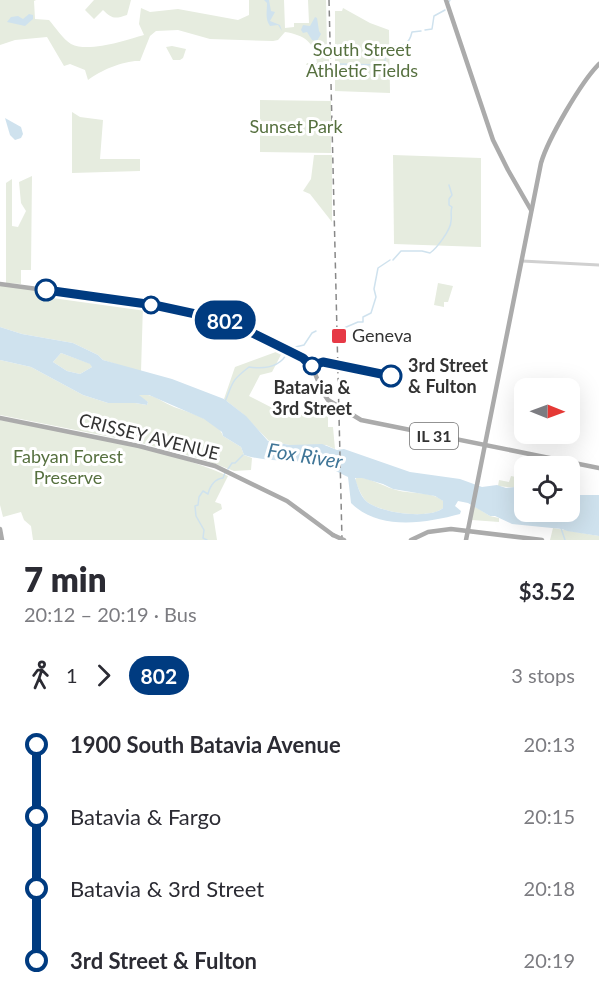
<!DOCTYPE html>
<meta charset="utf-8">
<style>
:root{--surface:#fff;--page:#f2f2f3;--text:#2b2b33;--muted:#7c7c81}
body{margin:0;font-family:Lato,sans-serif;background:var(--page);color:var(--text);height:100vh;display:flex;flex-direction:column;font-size:22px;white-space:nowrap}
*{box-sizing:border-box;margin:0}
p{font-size:20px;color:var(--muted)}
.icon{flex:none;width:33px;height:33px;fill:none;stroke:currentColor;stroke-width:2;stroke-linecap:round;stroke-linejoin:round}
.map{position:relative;height:540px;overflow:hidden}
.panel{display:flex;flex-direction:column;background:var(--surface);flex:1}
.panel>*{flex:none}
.badge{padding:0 12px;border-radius:20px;font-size:21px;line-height:39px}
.needle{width:39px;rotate:91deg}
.fabs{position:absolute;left:514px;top:378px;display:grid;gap:12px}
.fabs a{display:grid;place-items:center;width:66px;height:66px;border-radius:12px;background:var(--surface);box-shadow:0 6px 24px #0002;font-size:30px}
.map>.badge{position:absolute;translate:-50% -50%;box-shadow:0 0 0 3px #fff}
.legs{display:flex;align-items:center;gap:9px;height:66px;padding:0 24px;font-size:20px}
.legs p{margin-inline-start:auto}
.head{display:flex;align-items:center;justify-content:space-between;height:102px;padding:0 24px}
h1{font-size:33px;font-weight:800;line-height:45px}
ul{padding:0 24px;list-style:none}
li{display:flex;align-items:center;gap:21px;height:72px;font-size:22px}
li i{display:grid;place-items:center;width:9px;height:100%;margin:0 8px;background:currentColor}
li i::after{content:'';width:15px;height:15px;margin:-8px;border:4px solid;border-radius:50%;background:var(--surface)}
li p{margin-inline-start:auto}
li:first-child i{background:linear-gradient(#0000 50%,currentColor 0)}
li:last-child i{background:linear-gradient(currentColor 50%,#0000 0)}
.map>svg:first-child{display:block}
.green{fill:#e6ecdf}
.water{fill:#cfe2ee;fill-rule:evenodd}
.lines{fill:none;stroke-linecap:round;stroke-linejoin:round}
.stream{stroke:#cfe2ee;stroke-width:1.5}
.minor{stroke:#d0d0d0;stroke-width:3}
.major{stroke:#ababab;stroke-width:4.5}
.rail{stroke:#888;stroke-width:1.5;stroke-dasharray:6 4.5;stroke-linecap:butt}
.major-bridge{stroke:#ababab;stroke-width:4.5}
.line-1-casing{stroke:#fff;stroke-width:14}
.line-1{stroke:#003b80;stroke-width:9}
.stop-1-dot{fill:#fff;stroke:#003b80;stroke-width:3}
.poi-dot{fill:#e63946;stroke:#fff;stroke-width:2}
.labels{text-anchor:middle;stroke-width:6;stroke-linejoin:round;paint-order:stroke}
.shield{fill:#fff;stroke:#707070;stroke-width:1.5}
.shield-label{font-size:16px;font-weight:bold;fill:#333}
.park-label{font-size:18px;fill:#56703f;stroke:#fff}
.poi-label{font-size:18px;fill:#333;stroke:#fff;text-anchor:start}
.stop-label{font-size:18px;font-weight:bold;fill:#333;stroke:#fff;text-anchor:start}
.street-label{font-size:18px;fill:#333;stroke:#fff}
.water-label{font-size:20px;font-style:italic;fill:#3f7597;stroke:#fff}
</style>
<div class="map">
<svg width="599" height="540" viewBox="0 0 599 540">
<rect width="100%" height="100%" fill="#fff"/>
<g class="green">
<path d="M0 0H36L34 1 35 19 49 20C55 27 63 39 71 44 89 53 126 40 144 35L139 24 141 8 150 12 178 9 238 20 249 15V0H284L285 28 294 27V23H309L308 0H326L327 49H329V66L306 65 307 63H317C315 42 304 35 285 32L278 40 273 41 210 39 178 30 156 31 150 36 140 61C125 60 101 70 88 80L85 70 70 64 64 66 47 37 15 40 0 45Z"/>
<path d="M94 0H131L127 15C115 19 112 19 103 10L94 19 85 10Z"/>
<polygon points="343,8 370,23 389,30 390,93 335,91 335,11 342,11"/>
<polygon points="172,46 186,49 183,58 180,60 173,60 166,47"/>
<polygon points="260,100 331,101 331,153 260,152"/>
<polygon points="72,112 80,117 103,120 100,159 140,159 140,171 72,173"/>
<polygon points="314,155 332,155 332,222 310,194 303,191 311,179"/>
<polygon points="393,155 481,158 481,247 394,244"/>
<polygon points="32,176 31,270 21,270 21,284 6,283 6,183 12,179 12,226 18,227 26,211 21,203 19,182"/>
<polygon points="438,283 453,286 448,302 444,302 444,307 434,305"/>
<polygon points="0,285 143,304 141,372 103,360 98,355 73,343 22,334 0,327"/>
<polygon points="284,349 272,372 260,375 249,396 292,418 294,414 306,415 307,413 320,413 320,406 328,405 328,427 333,427 335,449 326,445 290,445 269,441 243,414 224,399 235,367"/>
<polygon points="61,353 91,364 92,367 80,374 67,371 53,362"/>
<path d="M0 360 31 367 83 395 108 403H135L147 405 148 402 139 397V394H143C155 395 164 403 174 407 188 412 219 421 223 436L241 447 244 455 252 458 251 470 234 471 205 460 141 443 0 415Z"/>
<path d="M0 420C72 434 161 446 228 476L215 502 221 504 222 509 213 514 217 540H33L31 526 24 520 21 512 3 517 0 505Z"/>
<polygon points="511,476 525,479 525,489 498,486 499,480 509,482"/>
<path d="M357 477C370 478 381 485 393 489 409 495 430 490 443 501V508C430 520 379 513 366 501 361 496 358 487 355 480Z"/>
<polygon points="474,506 490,516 499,518 499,522 472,520"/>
<polygon points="553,528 599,536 599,540 550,540"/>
</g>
<g class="water">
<path d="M264 0H269L271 11 275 12 270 21 280 25 282 31 278 25 270 26C265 19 267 12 267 3Z"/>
<polygon points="29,14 33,15 33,19 25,26 7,22 11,17 18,16 23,19"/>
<polygon points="315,17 317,18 319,31 321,34 317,41 312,40 307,32 303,33 301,30 303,25 310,26"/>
<polygon points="5,118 21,127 23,134 21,138 15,140 10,135"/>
<path d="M0 327 22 334 73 343 98 355 103 360 172 379 224 399 246 416 268 441 290 445 322 444 337 450 344 449 410 472 460 479 482 487 497 485 506 488 516 487 525 489V512H570V495H599V536L567 531 562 529 512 524 495 516H490L468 503 458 501 455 506 461 511 460 514C426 523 379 531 351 503L348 477C339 473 324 464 314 463 290 460 267 462 244 455L241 447 223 436 222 432 204 419 149 395H139L148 402 147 405 135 403H108L83 395 31 367 0 360ZM61 353 90 364 92 367 80 374 67 371 53 362ZM355 478H362L383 484 393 489 435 496 443 501V508C430 520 377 513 365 500 360 495 357 484 355 478Z"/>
</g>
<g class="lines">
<g class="stream">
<polyline points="449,2 450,0"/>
<polyline points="425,30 432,29 434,16 445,10"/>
<path d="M391 46C404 46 409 45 412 32L421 31"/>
<polyline points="337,64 383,65 385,62 385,46 389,46"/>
<path d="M393 260 401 251H422L430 253C436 249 451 230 451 221 452 215 450 212 452 207L449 205V199L452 195 449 185"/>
<polyline points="344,328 358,322 363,322 363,317 371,313 376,297 374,289 378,268 390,260"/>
<polyline points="291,348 304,345 312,333 316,331"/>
<path d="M225 402C233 382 231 381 249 367 264 369 280 368 287 353"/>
<polyline points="228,469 232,463 235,463 243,455"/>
<polyline points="561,528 565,540"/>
<path d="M207 540 203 538 204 530 196 516 195 506 198 505 199 497 203 491 208 494C210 486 215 479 223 478L225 473"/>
</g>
<polyline class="minor" points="522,261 599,265"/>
<g class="major">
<polyline points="446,0 493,140 508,170 531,210"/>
<polyline points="0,284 142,303 228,321 303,358 314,371 322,391 328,400 361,420 599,468"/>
<polyline points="0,418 139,446 215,466 287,501 333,535"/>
<polyline points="0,529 2,540"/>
<polyline points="411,540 428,532 451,529 542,540"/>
<path d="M466 540 541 163C548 139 581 82 599 64"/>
</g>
<polyline class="rail" points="329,0 342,540"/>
<polyline class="major-bridge" points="333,535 344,540"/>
</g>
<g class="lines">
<defs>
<polyline id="line-1" points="46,290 154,305 228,321 289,351 303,358 311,366 323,362 391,376"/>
</defs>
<use href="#line-1" class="line-1-casing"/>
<use href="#line-1" class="line-1"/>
</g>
<g class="stop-1-dot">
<circle cx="46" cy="290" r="10"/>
<circle cx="151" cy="305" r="8"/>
<circle cx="312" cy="366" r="8"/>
<circle cx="391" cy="376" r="10"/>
</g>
<rect class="poi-dot" x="331" y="328" width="16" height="16" rx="3"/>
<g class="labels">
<rect class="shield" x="410" y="423" width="48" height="26" rx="4.5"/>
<g class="shield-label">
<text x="434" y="442">IL 31</text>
</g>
<g class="park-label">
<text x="362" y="56">South Street<tspan x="362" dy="21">Athletic Fields</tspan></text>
<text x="296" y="133">Sunset Park</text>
<text x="68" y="463">Fabyan Forest<tspan x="68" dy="21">Preserve</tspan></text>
</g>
<g class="poi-label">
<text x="352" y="342">Geneva</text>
</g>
<g class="stop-label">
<text x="408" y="372">3rd Street<tspan x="408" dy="21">&amp; Fulton</tspan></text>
<text x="312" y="394" text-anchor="middle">Batavia &amp;<tspan x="312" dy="21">3rd Street</tspan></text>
</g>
<g class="street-label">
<text transform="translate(149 437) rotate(14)" y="6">CRISSEY AVENUE</text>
</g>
<g class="water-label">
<text transform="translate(305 456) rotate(9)" y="7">Fox River</text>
</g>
</g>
</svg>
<div class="fabs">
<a><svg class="needle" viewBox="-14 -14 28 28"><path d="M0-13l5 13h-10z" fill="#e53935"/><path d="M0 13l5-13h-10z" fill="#7c7c81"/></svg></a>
<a><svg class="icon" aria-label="locate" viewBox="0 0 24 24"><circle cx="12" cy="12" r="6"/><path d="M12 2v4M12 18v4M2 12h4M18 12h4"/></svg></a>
</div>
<b class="badge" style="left:225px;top:320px;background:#003b80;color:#fff">802</b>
</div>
<section class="panel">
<div class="head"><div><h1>7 min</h1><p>20:12 – 20:19 · Bus</p></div><b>$3.52</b></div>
<div class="legs"><svg class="icon" aria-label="walk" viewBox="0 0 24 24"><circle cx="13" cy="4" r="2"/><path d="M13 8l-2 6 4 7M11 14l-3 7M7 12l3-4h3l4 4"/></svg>1<svg class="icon" aria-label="forward" viewBox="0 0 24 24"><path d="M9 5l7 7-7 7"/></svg><b class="badge" style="background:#003b80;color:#fff">802</b><p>3 stops</p></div>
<ul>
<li><i style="color:#003b80"></i><b>1900 South Batavia Avenue</b><p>20:13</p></li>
<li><i style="color:#003b80"></i><span>Batavia &amp; Fargo</span><p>20:15</p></li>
<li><i style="color:#003b80"></i><span>Batavia &amp; 3rd Street</span><p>20:18</p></li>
<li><i style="color:#003b80"></i><b>3rd Street &amp; Fulton</b><p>20:19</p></li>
</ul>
</section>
